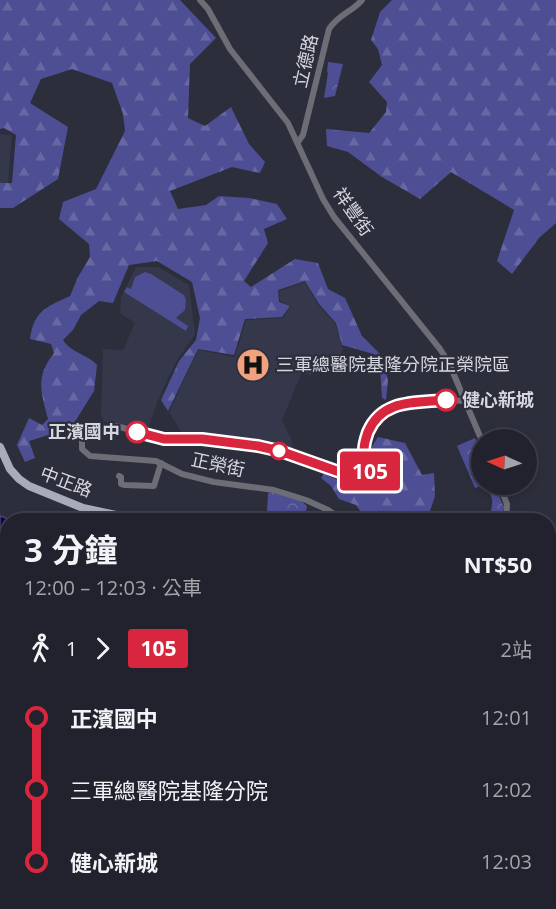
<!DOCTYPE html>
<html lang="zh-TW">
<meta charset="utf-8">
<style>
:root{--surface:#21222d;--page:#292a35;--text:#f1f3f6;--muted:#a2a4aa;--line:#3e3f49}
body{margin:0;font-family:"Open Sans","Noto Sans TC",sans-serif;background:var(--page);color:var(--text);height:100vh;display:flex;flex-direction:column;font-size:22px;white-space:nowrap}
*{box-sizing:border-box;margin:0}
p{font-size:20px;color:var(--muted)}
.icon{flex:none;width:33px;height:33px;fill:none;stroke:currentColor;stroke-width:2;stroke-linecap:round;stroke-linejoin:round}
.map{position:relative;flex:1;overflow:hidden}
.panel{position:absolute;left:0px;top:513px;width:556px;height:396px;display:flex;flex-direction:column;background:var(--surface);border-radius:24px 24px 0 0;box-shadow:0 3px 9px #0003,0 0 0 2px var(--line)}
.panel>*{flex:none}
.badge{padding:0 12px;border-radius:4px;font-size:21px;line-height:39px}
.needle{width:39px;rotate:273deg}
.tools{position:absolute;left:471px;top:429px;display:grid;gap:12px}
.tools a{display:grid;place-items:center;width:66px;height:66px;border-radius:50%;background:var(--surface);box-shadow:0 3px 9px #0003,0 0 0 2px var(--line);font-size:30px}
.map>.badge{position:absolute;translate:-50% -50%;box-shadow:0 0 0 3px #fff}
.legs{display:flex;align-items:center;gap:9px;height:66px;padding:0 24px;font-size:20px}
.legs p{margin-inline-start:auto}
.head{display:flex;align-items:center;justify-content:space-between;height:102px;padding:0 24px}
h1{font-size:33px;font-weight:700;line-height:45px}
ul{padding:0 24px;list-style:none}
li{display:flex;align-items:center;gap:21px;height:72px;font-size:22px}
li i{display:grid;place-items:center;width:9px;height:100%;margin:0 8px;background:currentColor}
li i::after{content:'';width:15px;height:15px;margin:-8px;border:4px solid;border-radius:50%;background:var(--surface)}
li p{margin-inline-start:auto}
li:first-child i{background:linear-gradient(#0000 50%,currentColor 0)}
li:last-child i{background:linear-gradient(currentColor 50%,#0000 0)}
.map>svg:first-child{display:block}
.built{fill:#35374b}
.forest{fill:url(#forest-firs)}
.park{fill:url(#park-crowns)}
.garden{fill:#4e4e95}
.water{fill:#130249;stroke:#4d4276;stroke-width:1.5}
.lines{fill:none;stroke-linecap:round;stroke-linejoin:round}
.ferry{stroke:#d7daef;stroke-width:1.5;stroke-dasharray:8 6;stroke-linecap:butt}
.minor{stroke:#6c6d75;stroke-width:6}
.major{stroke:#a9abba;stroke-width:8}
.highway{stroke:#c1c3d5;stroke-width:9}
.line-1-casing{stroke:#fff;stroke-width:14}
.line-1{stroke:#d7263d;stroke-width:9}
.stop-1-dot{fill:#fff;stroke:#d7263d;stroke-width:3}
.labels{text-anchor:middle;stroke-width:4.5;stroke-linejoin:round;paint-order:stroke}
.street-label{font-size:18px;fill:#d5d6df;stroke:#2c2e3c}
.poi-label{font-size:18px;fill:#d5d6df;stroke:#2c2e3c;text-anchor:start}
.stop-label{font-size:18px;font-weight:bold;fill:#d5d6df;stroke:#2c2e3c;text-anchor:start}
</style>
<div class="map">
<svg width="556" height="909" viewBox="0 0 556 909">
<defs>
<pattern id="forest-firs" width="22" height="20" patternUnits="userSpaceOnUse" patternTransform="scale(1.5)"><rect width="22" height="20" fill="#4e4e95"/><path d="M5 1l3.5 6h-7zM16 11l3.5 6h-7z" fill="#6767a3"/></pattern>
<pattern id="park-crowns" width="20" height="18" patternUnits="userSpaceOnUse" patternTransform="scale(1.5)"><rect width="20" height="18" fill="#4e4e95"/><path d="M2 6a3 3 0 1 1 6 0M12 15a3 3 0 1 1 6 0" fill="none" stroke="#6767a3"/></pattern>
</defs>
<rect width="100%" height="100%" fill="#2c2e3c"/>
<g class="built">
<polygon points="0,134 12,135 8,184 0,183"/>
<polygon points="136,267 158,267 189,285 195,334 176,362 158,400 147,432 103,421 101,415 103,349 123,350 135,323 120,313 121,297"/>
<polygon points="305,282 318,305 335,323 343,349 336,368 317,361 311,375 302,372 282,420 292,441 294,453 258,443 183,435 169,412 198,350 235,357 246,320 283,318 291,306 280,301 279,291"/>
<polygon points="424,902 480,902 484,909 428,909"/>
</g>
<g class="forest">
<path d="M0 0H180L216 38 190 64 188 118 205 126 231 107 249 144 265 162 260 173 232 167 170 191 178 209 206 205 219 196 249 198 277 204 287 219 264 229 268 243 244 281 251 287 295 259 318 263 328 289 345 298 362 336 380 354 388 380 386 400 382 398 380 367 377 355 342 345 336 323 319 304 305 281 278 290 279 302 290 306 282 317 245 319 234 355 198 349 168 411 161 400 179 361 196 340 200 318 192 282 157 261 129 265 113 303 99 301 81 315 73 330 63 340C71 353 87 354 97 365L94 391 71 428 29 441 35 458 25 462 17 445 29 418 42 425 48 419C41 392 35 377 54 353L51 344 30 339C34 310 47 307 70 296L78 277 90 257 89 244 59 219 63 202 96 189 125 131 123 114 112 83 72 69 41 79 30 103 68 127 58 179 13 208H0V183H12L16 135 4 128 0 129Z"/>
<polygon points="392,0 556,0 556,223 539,238 512,274 497,261 514,210 451,172 420,199 382,177 348,152 327,146 326,129 369,133 386,112 387,102 369,82 382,65 378,49 371,40 380,12"/>
<polygon points="378,437 405,443 422,475 434,473 435,496 427,520 373,520 363,515 356,505 339,499 331,486 321,478 324,474 357,488 371,483 378,469 369,451"/>
<polygon points="556,797 556,909 547,909 544,902 549,902 549,812"/>
</g>
<g class="park">
<polygon points="328,62 343,64 335,96 324,98 328,73 327,72"/>
<path d="M475 438 481 454 482 484 494 485 504 507 501 518 490 514C494 501 493 494 483 485L475 488 457 446Z"/>
<polygon points="274,492 299,499 307,506 305,518 267,513 268,493"/>
</g>
<polygon class="garden" points="145,272 151,274 184,295 186,300 185,310 176,318 188,326 186,331 124,292 127,287 131,289 135,277"/>
<polygon class="water" points="0,516 12,520 8,520 8,902 424,902 428,909 0,909"/>
<g class="lines">
<g class="ferry">
<polyline points="0,844 8,845"/>
<polyline points="0,866 8,866"/>
<polyline points="0,874 8,875"/>
<polyline points="173,902 199,909"/>
<polyline points="219,902 241,909"/>
<polyline points="285,902 300,909"/>
</g>
<g class="minor">
<polyline points="200,0 208,9 230,49 288,123 323,199 334,217 440,349 449,363 482,441"/>
<path d="M298 142 303 135 329 29C339 14 352 12 362 0"/>
<polyline points="119,476 121,477 121,484 124,485 154,486 161,463"/>
<polyline points="499,484 507,504 506,520"/>
<path d="M343 520 328 510 306 500 274 490 214 482 182 474 156 461 90 456 82 449V440L88 434 102 428 116 426 164 439H202L258 446 280 451 362 480 371 473C370 461 362 453 365 440 371 407 395 406 423 403 437 401 451 400 465 401"/>
<polyline points="549,573 556,571"/>
<polyline points="549,649 553,672 549,704"/>
<polyline points="485,902 489,909"/>
<polyline points="491,902 495,909"/>
</g>
<g class="major">
<polyline points="0,447 10,469 19,479 29,486 83,508 140,520"/>
<polyline points="212,520 243,518 288,520"/>
<polyline points="534,902 538,909"/>
</g>
<g class="highway">
<polyline points="549,819 556,813"/>
<polyline points="549,829 556,823"/>
<polyline points="518,902 520,909"/>
</g>
</g>
<g class="lines">
<defs>
<path id="line-1" d="M137 432 164 439H202L258 446 280 451 362 480 370 473C370 465 365 458 364 450 364 443 366 438 368 432 382 399 415 403 446 400"/>
</defs>
<use href="#line-1" class="line-1-casing"/>
<use href="#line-1" class="line-1"/>
</g>
<defs>
<symbol id="hospital-disc" viewBox="-11 -11 22 22"><circle r="9.5" fill="#f1a17d" stroke="#2c2e3c"/><path d="M-5-5h3v3.5h4V-5h3V5h-3V1.5h-4V5h-3Z" fill="#111"/></symbol>
</defs>
<g fill-rule="evenodd">
<use href="#hospital-disc" x="234" y="346" width="38" height="38"/>
</g>
<g class="stop-1-dot">
<circle cx="446" cy="400" r="10"/>
<circle cx="137" cy="432" r="10"/>
<circle cx="279" cy="451" r="8"/>
</g>
<g class="labels">
<g class="street-label">
<text transform="translate(306 61) rotate(-77)" y="6">立德路</text>
<text transform="translate(353 212) rotate(55)" y="6">祥豐街</text>
<text transform="translate(218 465) rotate(12)" y="6">正榮街</text>
<text transform="translate(66 482) rotate(21)" y="6">中正路</text>
</g>
<g class="poi-label">
<text x="276" y="371">三軍總醫院基隆分院正榮院區</text>
</g>
<g class="stop-label">
<text x="462" y="406">健心新城</text>
<text x="120" y="438" text-anchor="end">正濱國中</text>
</g>
</g>
</svg>
<div class="tools">
<a><svg class="needle" viewBox="-14 -14 28 28"><path d="M0-13l5 13h-10z" fill="#e53935"/><path d="M0 13l5-13h-10z" fill="#a2a4aa"/></svg></a>
</div>
<b class="badge" style="left:370px;top:471px;background:#d7263d;color:#fff">105</b>
<section class="panel">
<div class="head"><div><h1>3 分鐘</h1><p>12:00 – 12:03 · 公車</p></div><b>NT$50</b></div>
<div class="legs"><svg class="icon" aria-label="walk" viewBox="0 0 24 24"><circle cx="13" cy="4" r="2"/><path d="M13 8l-2 6 4 7M11 14l-3 7M7 12l3-4h3l4 4"/></svg>1<svg class="icon" aria-label="forward" viewBox="0 0 24 24"><path d="M9 5l7 7-7 7"/></svg><b class="badge" style="background:#d7263d;color:#fff">105</b><p>2站</p></div>
<ul>
<li><i style="color:#d7263d"></i><b>正濱國中</b><p>12:01</p></li>
<li><i style="color:#d7263d"></i><span>三軍總醫院基隆分院</span><p>12:02</p></li>
<li><i style="color:#d7263d"></i><b>健心新城</b><p>12:03</p></li>
</ul>
</section>
</div>
